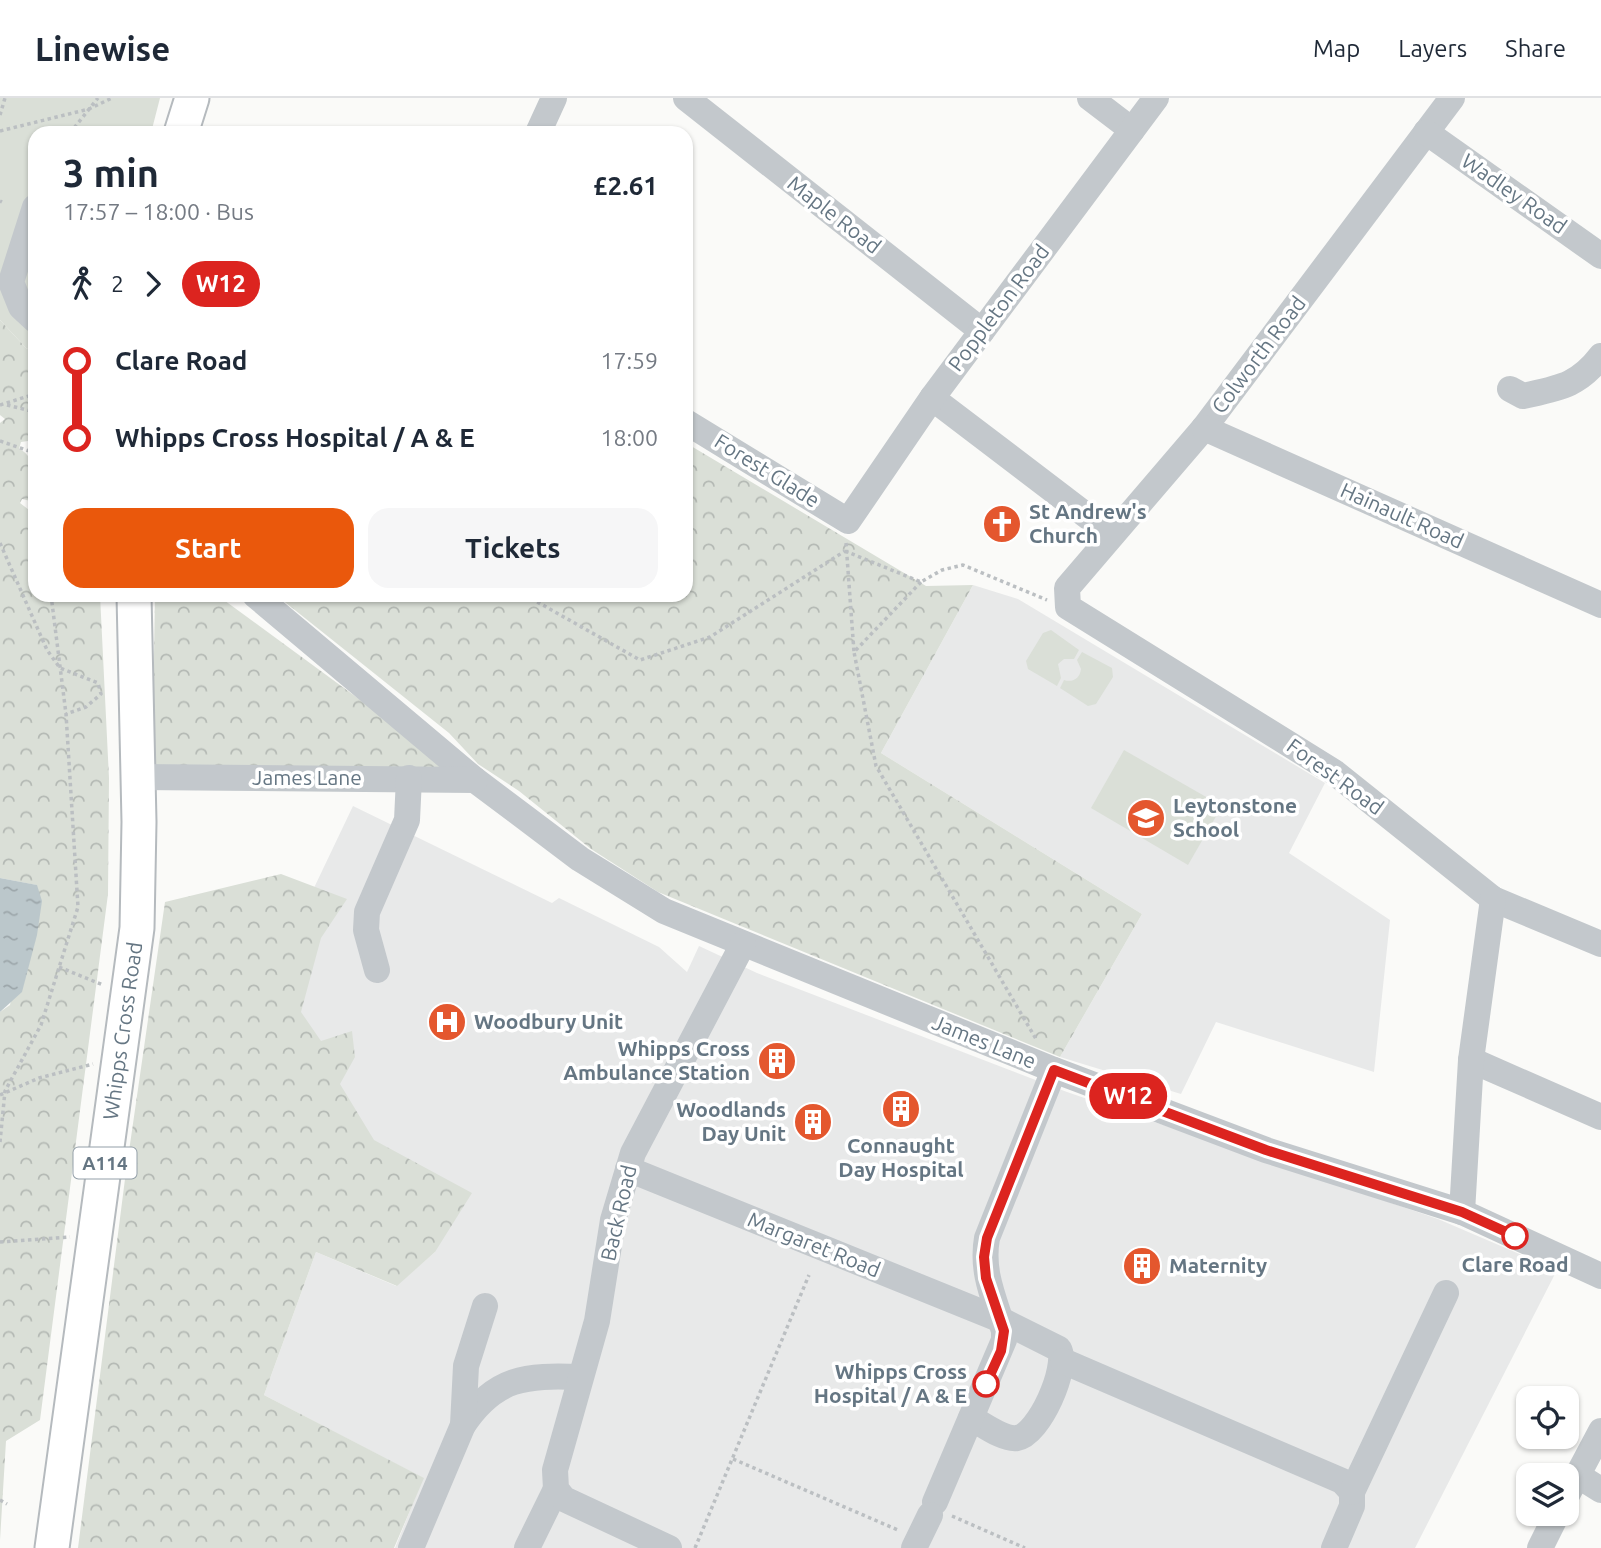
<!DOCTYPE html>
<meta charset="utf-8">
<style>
:root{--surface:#fff;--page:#f6f6f7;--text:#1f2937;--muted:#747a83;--line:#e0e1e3;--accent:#ea580c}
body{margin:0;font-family:Ubuntu,sans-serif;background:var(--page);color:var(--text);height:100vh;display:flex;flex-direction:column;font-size:26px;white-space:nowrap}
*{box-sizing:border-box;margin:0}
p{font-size:23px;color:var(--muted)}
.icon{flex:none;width:38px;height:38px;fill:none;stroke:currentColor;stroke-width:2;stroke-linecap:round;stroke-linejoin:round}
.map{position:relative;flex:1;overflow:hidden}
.panel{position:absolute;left:28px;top:28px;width:665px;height:476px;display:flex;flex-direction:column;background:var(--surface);border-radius:21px;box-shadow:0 2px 5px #0004}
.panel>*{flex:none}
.badge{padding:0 14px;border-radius:23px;font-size:24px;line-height:46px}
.buttons{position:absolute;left:1516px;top:1288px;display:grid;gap:14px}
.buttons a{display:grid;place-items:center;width:63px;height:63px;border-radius:14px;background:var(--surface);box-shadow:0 2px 5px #0004;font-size:35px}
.map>.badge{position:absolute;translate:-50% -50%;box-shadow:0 0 0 4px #fff}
.legs{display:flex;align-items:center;gap:10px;height:77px;padding:0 35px;font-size:23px}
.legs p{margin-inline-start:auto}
.headline{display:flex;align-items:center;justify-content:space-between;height:119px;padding:0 35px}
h1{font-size:38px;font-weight:600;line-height:52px}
.cta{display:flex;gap:14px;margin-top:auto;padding:14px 35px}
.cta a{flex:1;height:80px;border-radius:21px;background:var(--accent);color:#fff;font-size:28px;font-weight:600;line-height:80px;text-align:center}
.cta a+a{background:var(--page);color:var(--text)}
ul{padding:0 35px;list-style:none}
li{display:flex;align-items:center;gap:24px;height:77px;font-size:26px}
li i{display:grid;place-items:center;width:10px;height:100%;margin:0 9px;background:currentColor}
li i::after{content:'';width:18px;height:18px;margin:-9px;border:5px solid;border-radius:50%;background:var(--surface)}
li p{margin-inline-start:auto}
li:first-child i{background:linear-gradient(#0000 50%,currentColor 0)}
li:last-child i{background:linear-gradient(currentColor 50%,#0000 0)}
header{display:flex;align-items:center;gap:42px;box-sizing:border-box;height:98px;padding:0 35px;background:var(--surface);border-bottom:2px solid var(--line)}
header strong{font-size:33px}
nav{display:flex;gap:38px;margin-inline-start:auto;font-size:24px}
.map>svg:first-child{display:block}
.built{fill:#e8e9e9}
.grass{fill:#dadfd7}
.forest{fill:url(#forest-crowns)}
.water{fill:url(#water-ripples)}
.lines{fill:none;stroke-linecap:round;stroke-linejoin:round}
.major-casing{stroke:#b5babe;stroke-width:37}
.path{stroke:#bbbfc2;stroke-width:3.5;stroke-dasharray:3.5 3.5;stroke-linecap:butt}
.minor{stroke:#c3c8cc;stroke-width:26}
.major{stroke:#fff;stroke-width:33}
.line-1-casing{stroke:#fff;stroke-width:16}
.line-1{stroke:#dc241f;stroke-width:10}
.stop-1-dot{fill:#fff;stroke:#dc241f;stroke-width:3.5}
.labels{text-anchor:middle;stroke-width:7;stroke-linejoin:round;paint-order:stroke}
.shield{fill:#fff;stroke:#939fa8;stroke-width:2}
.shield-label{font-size:19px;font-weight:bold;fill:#657683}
.street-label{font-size:21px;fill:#657683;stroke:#fff}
.poi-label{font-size:21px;font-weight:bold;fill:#657683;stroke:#fff;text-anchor:start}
.stop-label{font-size:21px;font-weight:bold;fill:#657683;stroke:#fff}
</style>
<header>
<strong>Linewise</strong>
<nav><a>Map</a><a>Layers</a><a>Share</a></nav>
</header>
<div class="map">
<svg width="1601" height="1450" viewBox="0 0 1601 1450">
<defs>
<pattern id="forest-crowns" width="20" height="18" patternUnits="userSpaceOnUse" patternTransform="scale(1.75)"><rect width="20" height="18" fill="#dadfd7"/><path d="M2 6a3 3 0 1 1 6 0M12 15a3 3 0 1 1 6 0" fill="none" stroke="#b4b9b4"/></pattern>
<pattern id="water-ripples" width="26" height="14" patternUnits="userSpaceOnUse" patternTransform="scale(1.75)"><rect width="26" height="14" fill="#bbc7cb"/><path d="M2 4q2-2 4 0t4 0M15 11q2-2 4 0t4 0" fill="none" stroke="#9ca6aa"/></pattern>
</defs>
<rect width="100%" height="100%" fill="#fafaf8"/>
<g class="built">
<polygon points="973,487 1018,501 1325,685 1289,755 1390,822 1374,974 1216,924 1181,996 1060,959 1142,816 881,655"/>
<polygon points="353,708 552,805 559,800 659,849 687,874 699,848 757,875 1067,994 1438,1121 1557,1172 1415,1450 395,1450 423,1380 264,1297 316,1154 396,1188 435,1154 191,1048"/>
</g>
<g class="grass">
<polygon points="0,0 160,0 151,35 35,35 35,247 27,251 0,222"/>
<polygon points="1051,532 1079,552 1074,561 1064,561 1058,566 1061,580 1057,588 1028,571 1026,563 1043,535"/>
<path d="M1082 554 1112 570 1113 579 1096 606 1088 608 1060 590 1064 582C1073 585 1080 580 1081 571L1077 562Z"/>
<polygon points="1124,652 1222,708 1188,767 1091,710"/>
</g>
<g class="forest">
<path d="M0 222 27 251 35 247V342L21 344 19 351C38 359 35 386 35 404L22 401 20 405 33 415 35 424 30 432 35 438V497H100L109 680 108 796 40 1322 6 1343 0 1442V914L10 907 36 787 0 780V325L5 321 0 317Z"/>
<polygon points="686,345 926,488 973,487 881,655 1142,816 1060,959 658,794 591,751 519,693 478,666 449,635 276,497 686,497"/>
<polygon points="155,497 217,497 438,659 443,671 152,673"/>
<polygon points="281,776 347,801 321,840 301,914 321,943 352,933 355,959 340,986 374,1042 472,1095 435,1154 397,1188 316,1154 264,1297 424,1380 394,1450 78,1450 125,1081 165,804"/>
</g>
<polygon class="water" points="0,780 37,787 42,803 37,837 22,894 0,914"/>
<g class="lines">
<defs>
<g id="major">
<polyline points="181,35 192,0"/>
<polyline points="52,1450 137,830 139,724 134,497"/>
</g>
</defs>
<use href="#major" class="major-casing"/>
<g class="path">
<polyline points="0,17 5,0"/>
<polyline points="0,33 89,11 112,0"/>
<polyline points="70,35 98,0"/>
<polyline points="0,103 2,104"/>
<polyline points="0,307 35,296"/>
<polyline points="7,307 35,314"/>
<polyline points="0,343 35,355"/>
<polyline points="0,445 47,552 60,570 98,585 101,596 86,609 66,616"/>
<polyline points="846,445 854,554"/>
<polyline points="845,453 921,484 942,472 963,467 1047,502"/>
<polyline points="921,484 854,554 876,668 1036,941"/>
<polyline points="525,497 640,562 710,539 845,453"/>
<polyline points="59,869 103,887"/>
<polyline points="0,997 39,980 93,966"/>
<polyline points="0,1044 5,993 41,927 78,809 66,616 51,497"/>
<polyline points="0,1144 70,1139"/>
<polyline points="733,1361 898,1432"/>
<polyline points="0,1402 7,1406"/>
<polyline points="952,1418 1025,1450"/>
<polyline points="695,1450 809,1177"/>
</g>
<g class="minor">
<polyline points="686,0 982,233"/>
<polyline points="1090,0 1132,32"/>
<polyline points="1452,0 1204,330 1067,490 1068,509 1334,674 1493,801 1601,846"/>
<polyline points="1426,34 1601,158"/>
<polyline points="538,35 554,0"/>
<polyline points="35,109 11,184 21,209 35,222"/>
<path d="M1510 291 1523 298C1559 290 1578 288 1601 258"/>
<polyline points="932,300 1112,437"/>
<polyline points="686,324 848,423 932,300 1156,0"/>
<polyline points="1204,330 1601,507"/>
<polyline points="255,497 475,682 580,761 664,813 1054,972 1266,1052 1462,1114 1601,1178"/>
<polyline points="138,679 475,682"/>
<polyline points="377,872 366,832 367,814 407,722 409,680"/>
<polyline points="1471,962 1601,1019"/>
<path d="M628 1071 1001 1222 1059 1251C1069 1269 1039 1337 1017 1340 1003 1342 983 1326 971 1320"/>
<polyline points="1462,1114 1471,962 1493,801"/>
<polyline points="1063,1263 1342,1383 1352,1394 1352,1408 1334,1450"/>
<path d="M463 1327C495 1279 526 1277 580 1279"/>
<polyline points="1577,1377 1601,1392"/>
<polyline points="1352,1394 1446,1195"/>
<polyline points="1566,1399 1601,1333"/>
<path d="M935 1404 1004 1242V1233C994 1200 981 1174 987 1140L1054 972"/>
<polyline points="411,1450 463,1327 466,1268 485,1208"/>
<polyline points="527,1450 556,1391"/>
<polyline points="669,1450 564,1401 556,1391 555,1372 597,1223 613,1122 633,1055 743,846"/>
<polyline points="914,1450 930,1417"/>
<polyline points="1540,1450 1557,1416"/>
</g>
<use href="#major" class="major"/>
</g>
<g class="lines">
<defs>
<polyline id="line-1" points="986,1286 1001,1253 1004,1233 986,1180 984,1159 987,1140 1054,972 1266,1052 1462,1114 1515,1138"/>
</defs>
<use href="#line-1" class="line-1-casing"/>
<use href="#line-1" class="line-1"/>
</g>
<defs>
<symbol id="church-disc" viewBox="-11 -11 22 22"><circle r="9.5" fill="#e4572e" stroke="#fff"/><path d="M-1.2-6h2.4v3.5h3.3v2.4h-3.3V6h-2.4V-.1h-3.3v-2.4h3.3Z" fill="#fff"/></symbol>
<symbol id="school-disc" viewBox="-11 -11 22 22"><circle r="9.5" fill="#e4572e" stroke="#fff"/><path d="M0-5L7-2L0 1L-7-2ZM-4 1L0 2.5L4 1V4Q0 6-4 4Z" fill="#fff"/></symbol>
<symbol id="hospital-disc" viewBox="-11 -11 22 22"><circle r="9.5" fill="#e4572e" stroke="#fff"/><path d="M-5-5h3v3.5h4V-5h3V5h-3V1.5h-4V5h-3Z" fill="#fff"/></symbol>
<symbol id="building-disc" viewBox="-11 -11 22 22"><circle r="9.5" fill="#e4572e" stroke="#fff"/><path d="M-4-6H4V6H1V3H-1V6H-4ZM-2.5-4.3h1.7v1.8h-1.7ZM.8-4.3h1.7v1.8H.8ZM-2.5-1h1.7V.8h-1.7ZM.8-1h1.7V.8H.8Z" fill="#fff"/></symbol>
</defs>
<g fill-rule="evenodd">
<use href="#church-disc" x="980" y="404" width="44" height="44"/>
<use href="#school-disc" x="1124" y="698" width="44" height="44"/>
<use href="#hospital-disc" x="425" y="902" width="44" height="44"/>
<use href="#building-disc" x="755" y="941" width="44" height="44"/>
<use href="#building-disc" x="879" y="989" width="44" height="44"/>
<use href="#building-disc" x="791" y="1002" width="44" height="44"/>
<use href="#building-disc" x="1120" y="1146" width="44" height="44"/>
</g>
<g class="stop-1-dot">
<circle cx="1515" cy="1138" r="12"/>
<circle cx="986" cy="1286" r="12"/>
</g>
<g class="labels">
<rect class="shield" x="73.5" y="1049.5" width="63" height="31" rx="5"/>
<g class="shield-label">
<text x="105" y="1072">A114</text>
</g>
<g class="street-label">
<text transform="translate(1514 96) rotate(35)" y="7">Wadley Road</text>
<text transform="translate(834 117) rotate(38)" y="7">Maple Road</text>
<text transform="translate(999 210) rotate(-53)" y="7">Poppleton Road</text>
<text transform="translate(1259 257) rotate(-53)" y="7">Colworth Road</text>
<text transform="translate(767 373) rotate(32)" y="7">Forest Glade</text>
<text transform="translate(1402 418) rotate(24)" y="7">Hainault Road</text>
<text transform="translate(1335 679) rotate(36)" y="7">Forest Road</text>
<text x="307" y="687">James Lane</text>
<text transform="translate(123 933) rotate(-82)" y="7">Whipps Cross Road</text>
<text transform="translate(984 944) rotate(22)" y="7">James Lane</text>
<text transform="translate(619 1115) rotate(-77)" y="7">Back Road</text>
<text transform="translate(814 1147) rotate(22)" y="7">Margaret Road</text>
</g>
<g class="poi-label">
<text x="1029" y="421">St Andrew's<tspan x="1029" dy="24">Church</tspan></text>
<text x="1173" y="715">Leytonstone<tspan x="1173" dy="24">School</tspan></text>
<text x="474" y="931">Woodbury Unit</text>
<text x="750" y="958" text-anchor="end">Whipps Cross<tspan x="750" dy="24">Ambulance Station</tspan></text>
<text x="786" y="1019" text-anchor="end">Woodlands<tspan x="786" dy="24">Day Unit</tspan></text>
<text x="901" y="1055" text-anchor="middle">Connaught<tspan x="901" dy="24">Day Hospital</tspan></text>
<text x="1169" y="1175">Maternity</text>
</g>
<g class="stop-label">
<text x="1515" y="1174">Clare Road</text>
<text x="967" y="1281" text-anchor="end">Whipps Cross<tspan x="967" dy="24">Hospital / A &amp; E</tspan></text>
</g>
</g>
</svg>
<div class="buttons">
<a><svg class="icon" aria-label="locate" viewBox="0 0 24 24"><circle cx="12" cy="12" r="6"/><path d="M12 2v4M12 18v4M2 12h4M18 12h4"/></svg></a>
<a><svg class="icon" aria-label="layers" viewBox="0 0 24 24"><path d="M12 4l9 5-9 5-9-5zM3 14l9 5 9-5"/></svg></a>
</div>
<b class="badge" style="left:1128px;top:998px;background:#dc241f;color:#fff">W12</b>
<section class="panel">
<div class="headline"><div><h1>3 min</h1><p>17:57 – 18:00 · Bus</p></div><b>£2.61</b></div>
<div class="legs"><svg class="icon" aria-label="walk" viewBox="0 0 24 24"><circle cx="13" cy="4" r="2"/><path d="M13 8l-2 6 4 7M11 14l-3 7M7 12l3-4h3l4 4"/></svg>2<svg class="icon" aria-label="forward" viewBox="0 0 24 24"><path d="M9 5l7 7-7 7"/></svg><b class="badge" style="background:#dc241f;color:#fff">W12</b></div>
<ul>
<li><i style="color:#dc241f"></i><b>Clare Road</b><p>17:59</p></li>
<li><i style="color:#dc241f"></i><b>Whipps Cross Hospital / A &amp; E</b><p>18:00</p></li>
</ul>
<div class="cta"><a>Start</a><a>Tickets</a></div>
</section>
</div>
